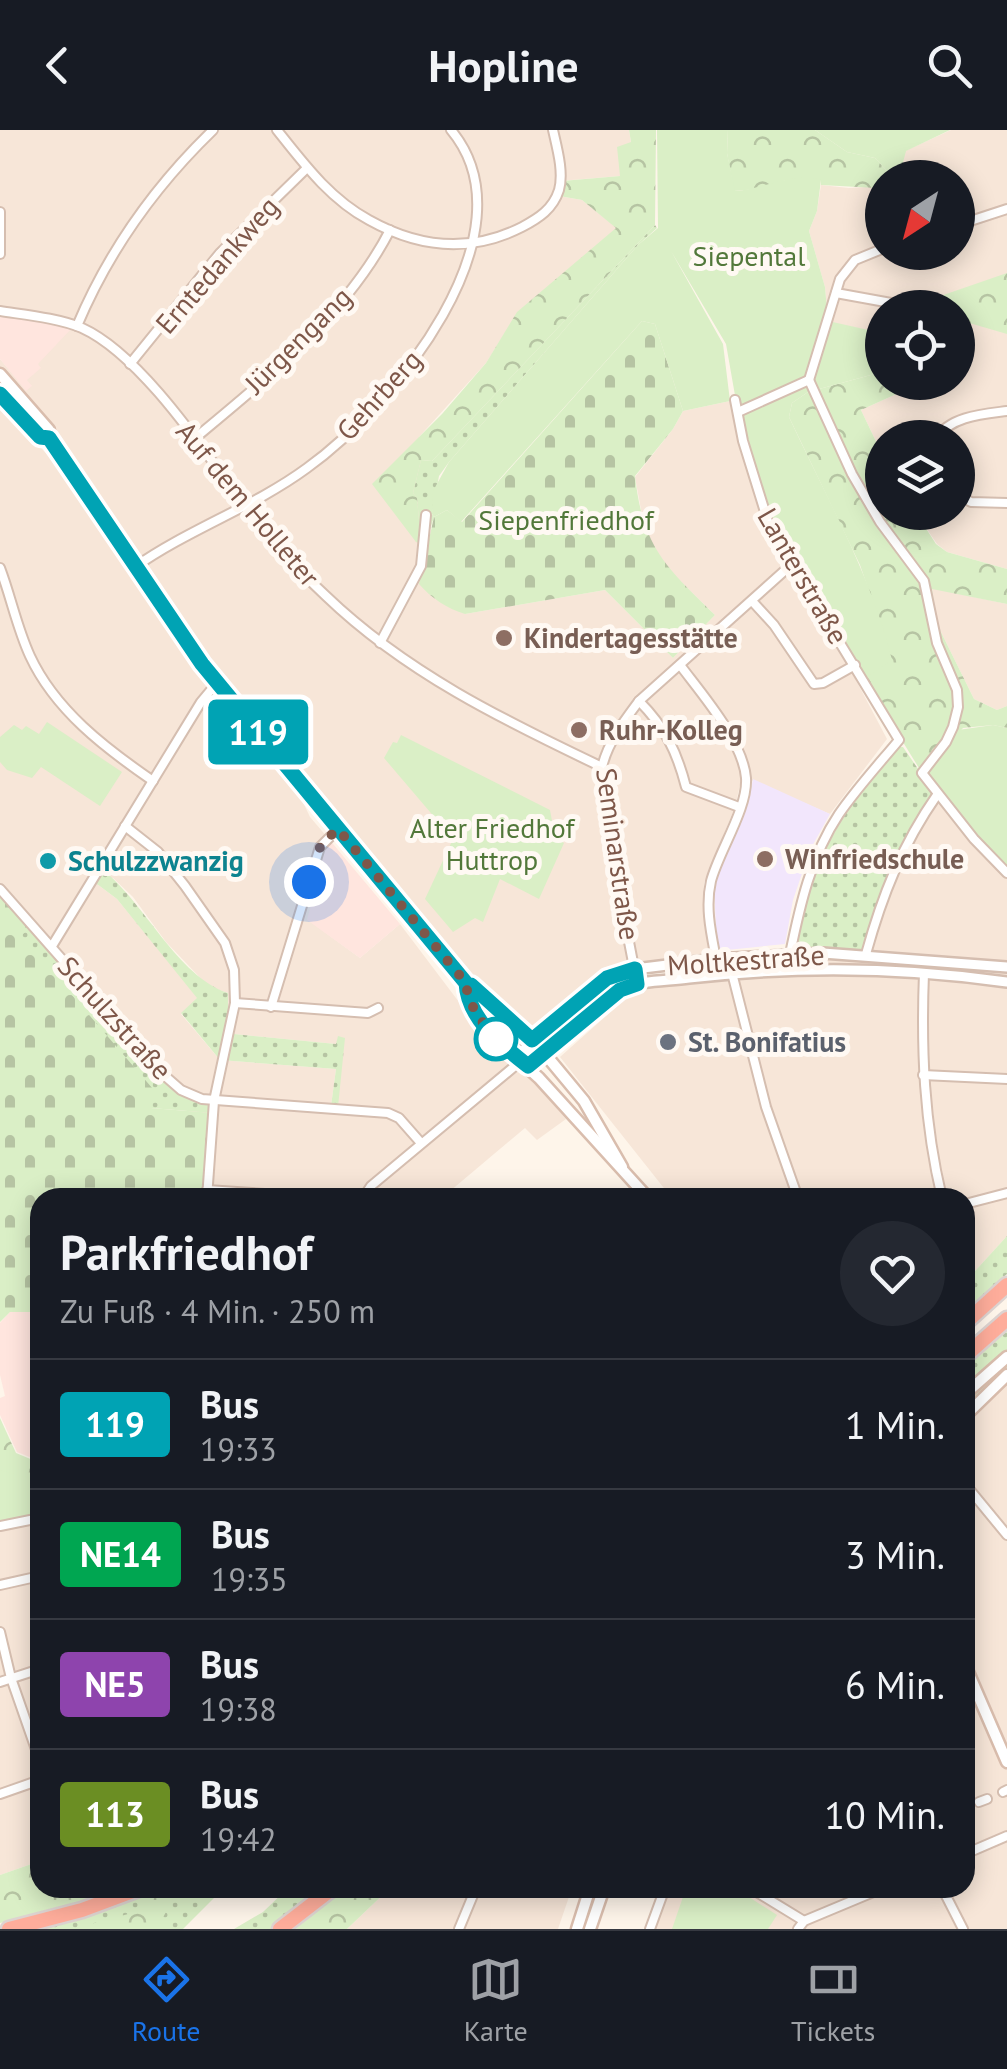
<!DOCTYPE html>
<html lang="de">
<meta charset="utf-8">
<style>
:root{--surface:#171b24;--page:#242831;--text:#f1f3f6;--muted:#9ea1a6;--line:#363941;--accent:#1a73e8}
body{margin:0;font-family:"PT Sans",sans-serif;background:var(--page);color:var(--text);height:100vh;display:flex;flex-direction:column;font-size:38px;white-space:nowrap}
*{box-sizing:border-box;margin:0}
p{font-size:32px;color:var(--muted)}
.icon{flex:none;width:55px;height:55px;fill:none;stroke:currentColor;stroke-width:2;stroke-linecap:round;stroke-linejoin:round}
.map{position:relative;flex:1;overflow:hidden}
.panel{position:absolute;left:30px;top:1058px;width:945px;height:710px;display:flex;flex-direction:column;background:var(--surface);border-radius:30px;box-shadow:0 5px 25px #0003}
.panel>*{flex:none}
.badge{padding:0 20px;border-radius:8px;font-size:35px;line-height:65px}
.needle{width:65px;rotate:216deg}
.buttons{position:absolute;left:865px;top:30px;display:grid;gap:20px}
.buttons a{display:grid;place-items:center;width:110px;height:110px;border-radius:50%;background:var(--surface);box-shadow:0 5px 25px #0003;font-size:50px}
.you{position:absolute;width:50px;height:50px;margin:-25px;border:8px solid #fff;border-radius:50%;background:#1a73e8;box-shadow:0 0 0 15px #1a73e833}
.map>.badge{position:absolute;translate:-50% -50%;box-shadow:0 0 0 5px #fff}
.round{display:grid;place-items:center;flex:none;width:105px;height:105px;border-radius:52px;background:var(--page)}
.summary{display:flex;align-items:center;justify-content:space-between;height:170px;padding:0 30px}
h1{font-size:48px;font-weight:700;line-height:75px}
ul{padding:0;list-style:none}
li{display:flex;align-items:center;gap:30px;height:130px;padding:0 30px;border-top:2px solid var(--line)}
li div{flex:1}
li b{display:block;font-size:38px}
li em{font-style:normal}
li .badge{min-width:110px;font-weight:700;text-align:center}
header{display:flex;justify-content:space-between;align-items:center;height:130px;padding:0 30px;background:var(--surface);font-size:45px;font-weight:700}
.tabs{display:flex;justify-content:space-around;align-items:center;height:140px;border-top:2px solid var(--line);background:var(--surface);font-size:28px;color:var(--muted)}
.tabs a{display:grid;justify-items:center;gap:5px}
.tabs .active{color:var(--accent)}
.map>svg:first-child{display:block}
.residential{fill:#f7e6d8;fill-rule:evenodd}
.commercial{fill:#ffe5de}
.education{fill:#f2e6fc}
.grass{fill:url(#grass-dots)}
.forest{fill:url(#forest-crowns)}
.cemetery{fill:url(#cemetery-stones)}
.green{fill:#daefc6}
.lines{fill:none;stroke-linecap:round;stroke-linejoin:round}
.minor-casing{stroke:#d5beb0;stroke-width:12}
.tertiary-casing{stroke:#d5beb0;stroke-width:14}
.secondary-casing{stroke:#d9bdad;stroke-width:15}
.motorway-casing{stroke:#ddd3d0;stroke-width:19}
.minor{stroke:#fff;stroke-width:8}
.tertiary{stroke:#fff;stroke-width:9}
.secondary{stroke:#fff;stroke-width:10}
.motorway{stroke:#fead9b;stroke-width:14}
.line-casing{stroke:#fff;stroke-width:22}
.line{stroke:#00a3b4;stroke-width:15}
.walk{stroke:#7e5749;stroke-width:10;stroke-dasharray:0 18}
.education-dot{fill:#8d6e63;stroke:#fff9f3;stroke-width:4}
.culture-dot{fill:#0f9aa8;stroke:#fff9f3;stroke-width:4}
.stop-dot{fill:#fff;stroke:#00a3b4;stroke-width:5}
.worship-dot{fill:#6b7280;stroke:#fff9f3;stroke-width:4}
.labels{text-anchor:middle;stroke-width:10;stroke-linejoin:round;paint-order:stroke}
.park-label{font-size:28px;fill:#52783a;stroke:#fff9f3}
.street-label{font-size:28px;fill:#7e5749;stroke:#fff9f3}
.education-label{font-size:28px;font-weight:bold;fill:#785e54;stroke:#fff9f3;text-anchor:start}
.culture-label{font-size:28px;font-weight:bold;fill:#0d838f;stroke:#fff9f3;text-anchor:start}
.worship-label{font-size:28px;font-weight:bold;fill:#5b616d;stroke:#fff9f3;text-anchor:start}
</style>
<header><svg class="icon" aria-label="back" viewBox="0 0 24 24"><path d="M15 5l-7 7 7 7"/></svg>Hopline<svg class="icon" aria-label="search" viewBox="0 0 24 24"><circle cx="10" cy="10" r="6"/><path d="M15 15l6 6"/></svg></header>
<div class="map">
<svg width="1007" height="1799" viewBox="0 0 1007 1799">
<defs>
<pattern id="grass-dots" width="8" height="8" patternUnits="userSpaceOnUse" patternTransform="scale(2.5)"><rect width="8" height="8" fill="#daefc6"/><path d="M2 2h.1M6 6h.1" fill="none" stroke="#b6c4a3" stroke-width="1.8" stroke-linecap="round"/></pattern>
<pattern id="forest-crowns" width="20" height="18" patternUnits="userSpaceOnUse" patternTransform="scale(2.5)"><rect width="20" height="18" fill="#daefc6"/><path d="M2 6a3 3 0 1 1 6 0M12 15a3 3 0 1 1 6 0" fill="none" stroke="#b6c4a3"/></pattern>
<pattern id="cemetery-stones" width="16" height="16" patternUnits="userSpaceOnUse" patternTransform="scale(2.5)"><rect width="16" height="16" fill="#daefc6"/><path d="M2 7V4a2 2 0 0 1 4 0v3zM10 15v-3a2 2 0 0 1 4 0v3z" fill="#b6c4a3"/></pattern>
</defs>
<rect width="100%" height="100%" fill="#fef5ea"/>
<g class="residential">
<polygon points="0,0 629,0 631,12 620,46 560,51 559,66 582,70 617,98 518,182 486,233 419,307 427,409 426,436 465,484 605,460 673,528 715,485 669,440 653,418 644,396 635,347 673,299 683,281 730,271 765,401 848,535 887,609 830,684 742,646 735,677 704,753 703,782 709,824 620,841 540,902 529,898 432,810 194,512 60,309 0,239 0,229 26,260 27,250 0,182"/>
<polygon points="951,0 1007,0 1007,439 947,422 937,414 916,383 958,382 958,308 882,308 882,324 861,280 921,253 958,252 958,178 882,178 882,203 828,192 825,157 809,101 817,81 821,55 849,58 882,56 882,122 958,122 958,48 900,47 905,21"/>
<path d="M0 270 92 377 202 550 302 670 310 687 328 708 308 790 360 828 400 794 493 917 511 925 566 989 537 1010 525 998 443 1067 321 1068 207 1059 182 960 0 759ZM113 748 133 767 166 812 208 856 228 863V896L234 904 336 914 338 976H331L336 939 220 930 181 884 198 868 117 769 93 751Z"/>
<polygon points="932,458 1007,474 1007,576 997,580 974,569 937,494"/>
<polygon points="937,666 1007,744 1007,1106 965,1152 965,1068 671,1067 560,927 615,878 629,856 655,853 716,829 788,824 888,753"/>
<polygon points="1007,1246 1007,1799 653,1799 668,1758 965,1758 965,1286"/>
<polygon points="40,1387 40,1731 0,1745 0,1395"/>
<polygon points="390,1758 572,1758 558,1799 347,1799"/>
</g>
<g class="commercial">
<polygon points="0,182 73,197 38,234 41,238 27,250 32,256 26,261 0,229"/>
<polygon points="328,708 400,794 360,828 307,790"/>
<polygon points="19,1180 40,1182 40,1331 17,1322 0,1285 0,1268 5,1266 0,1245 0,1193 10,1182"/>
</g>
<polygon class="education" points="753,649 830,684 810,720 793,770 785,814 717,821 714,756 750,664"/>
<g class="grass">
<polygon points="655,95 657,98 638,115 449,332 439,346 432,384 434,387 427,409 421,413 417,368 413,363 421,330 432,331"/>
<path d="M898 617H903L936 665 902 721 866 824 793 823C814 730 835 688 898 617Z"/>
<path d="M101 738C146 774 177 846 228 863V896L234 904 336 914 338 906 345 908 338 977 331 976 336 939 220 930 181 883 197 868 117 769 93 751Z"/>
<polygon points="32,795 172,954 213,972 212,983 151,978 20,806"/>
<polygon points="1007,1106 1007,1144 965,1181 965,1152"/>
<polygon points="1007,1198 1007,1245 965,1285 965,1236"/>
<polygon points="160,1758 182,1758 184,1760 190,1758 224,1758 183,1799 35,1799"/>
<polygon points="288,1758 322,1758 271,1799 234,1799 263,1782"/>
</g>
<g class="forest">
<polygon points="629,0 656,0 655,95 432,331 421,330 413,363 417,368 421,413 416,412 372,354 442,284 486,233 517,182 616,98 582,70 559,66 562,51 620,46 617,17 631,12"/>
<polygon points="728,0 815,0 847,22 875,28 889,43 901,40 901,47 882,48 882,56 876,58 821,55 821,50 787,50 757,59 734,61 727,23"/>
<polygon points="1007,143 1007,204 959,190 958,178 938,177 926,171"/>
<polygon points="882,242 882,252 921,253 861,280 882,324 882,382 916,383 936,414 947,422 1007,439 1007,474 932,459 937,494 974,569 997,580 1007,576 1007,598 993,595 963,598 922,643 864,549 887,513 860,435 789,287 792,273 808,262"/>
<polygon points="0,1288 16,1323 40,1333 40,1387 0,1395"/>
<polygon points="40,1731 40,1758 126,1758 44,1784 0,1793 0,1745"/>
<polygon points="346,1758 390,1758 347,1799 295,1799"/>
<polygon points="149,1767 158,1767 166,1772 167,1780 157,1799 72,1799 132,1783"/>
</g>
<g class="cemetery">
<path d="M642 191 655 194 683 281 673 299 635 346C643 418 666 437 715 485L673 528 605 460 465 484C448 479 431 468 419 454L434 387 447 380 462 392Z"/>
<polygon points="0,759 32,795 21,806 153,959 151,978 212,983 206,1067 40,1068 40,1182 10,1182 0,1192"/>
</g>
<g class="green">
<path d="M657 0H728L727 23 735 61C764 59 792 42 821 50L817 81 809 101 825 157 828 191 882 203V242L808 262 792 273 789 287C826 367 871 444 892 530L864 549 770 398 743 311 726 214 671 121 723 214 730 271 683 281 655 194 642 191 461 392 447 380 434 387 432 384 433 361 449 332 638 115 658 98Z"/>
<polygon points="815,0 950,0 906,21 901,40 889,43 875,28 847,22"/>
<polygon points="47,592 122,642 100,676 41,637 32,648 7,640 0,632 0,607 14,595 22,600 26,596 39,604"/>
<polygon points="993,595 1007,598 1007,743 922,644 951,601"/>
<polygon points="401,605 550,680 555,707 564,713 539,769 500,749 483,792 475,788 453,802 425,769 453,709 384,628 393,612 397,613"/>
<polygon points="0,1340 40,1351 40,1384 0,1393"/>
<polygon points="686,1758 735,1758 777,1785 768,1799 672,1799"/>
</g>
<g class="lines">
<defs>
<g id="minor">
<path d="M277 0C304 34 330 69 369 90 419 118 471 123 522 97 539 88 553 79 559 60 564 42 557 18 553 0"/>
<polyline points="0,82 0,124"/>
<polyline points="958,95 1007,79"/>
<polyline points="836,163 902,175"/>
<path d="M0 181C26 185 58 188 82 198 144 226 212 333 254 388 275 416 300 442 326 466 405 542 503 590 602 637"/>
<path d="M77 196C109 120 154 57 213 0"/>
<polyline points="130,234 220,123 307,38"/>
<polyline points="809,250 852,344 880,392 924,451 937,513 957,560 958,577 953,597 946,612 922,643 974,709 1007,743"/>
<polyline points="809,250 840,149 855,130 882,119"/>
<path d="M735 270 743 311 770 398 899 610C879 634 857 658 839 684 811 726 800 775 790 824"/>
<polyline points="738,282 809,250"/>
<path d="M937 308C950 286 984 284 1007 281"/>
<path d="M194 309C265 250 347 184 390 100"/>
<polyline points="958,365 971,372 1007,373"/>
<path d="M135 437C189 399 254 377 307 338 391 278 537 103 451 0"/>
<path d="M0 438C11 467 17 498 30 526 55 580 105 618 153 651"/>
<polyline points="752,471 774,495 814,554 823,553 855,535"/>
<polyline points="380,513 421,436 426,385"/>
<path d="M680 535C701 563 743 611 746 648 748 678 719 721 711 751 705 777 711 803 716 829"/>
<path d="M639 571C665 597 677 622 686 657L739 677"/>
<polyline points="125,696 158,722 185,756 225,813 234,840 235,873 214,971 207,1068"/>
<polyline points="0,759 165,946 181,960 202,969 388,983 399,988 421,1013"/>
<polyline points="52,816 201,572 216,554"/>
<path d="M866 824C882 766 902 715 937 665"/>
<polyline points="732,843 766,977 798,1068"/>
<path d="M924 843C921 919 924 993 942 1068"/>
<path d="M637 853 616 745 602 637C608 612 624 591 639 571L792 434"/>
<polyline points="235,873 368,883 378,878"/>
<polyline points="271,877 320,717 338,699"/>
<polyline points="923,945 1007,949"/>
<polyline points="207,1060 324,1068"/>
<polyline points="363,1068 371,1056 521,931"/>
<polyline points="965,1074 1007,1063"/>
<polyline points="965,1354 1007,1405"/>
<polyline points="0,1396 40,1388"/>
<polyline points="0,1455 40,1446"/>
<polyline points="0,1502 11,1548 40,1631"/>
<polyline points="0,1552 40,1539"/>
<polyline points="1003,1662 1007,1660"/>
<polyline points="0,1664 40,1650"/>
<polyline points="979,1672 987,1669"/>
<polyline points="965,1724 1007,1706"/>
<polyline points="750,1758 804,1791"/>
<polyline points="942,1758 963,1799"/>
<polyline points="459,1799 476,1758"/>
<polyline points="650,1799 665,1758"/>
<polyline points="798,1799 804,1791 883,1758"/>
</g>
<g id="tertiary">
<polyline points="516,927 607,847 635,839 716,829 823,823 1007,837"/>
<path d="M528 937 620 859C641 850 666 851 689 848 794 836 902 837 1007 852"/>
</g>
<g id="secondary">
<polyline points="0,244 49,300 49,308 202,534 467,853 488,867 545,924 584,971 622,1037"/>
<polyline points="0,264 40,307 49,308"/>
<polyline points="467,853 467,865 476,885 496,909 539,948 648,1068"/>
<polyline points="965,1264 1007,1227"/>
<polyline points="965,1286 1007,1245"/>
<polyline points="965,1535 1007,1632"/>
<polyline points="577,1799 590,1758"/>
<polyline points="590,1799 604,1758"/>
</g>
<g id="motorway">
<polyline points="965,1193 1007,1155"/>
<polyline points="965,1226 1007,1189"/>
<polyline points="9,1799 82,1780 141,1758"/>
<polyline points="280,1799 333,1758"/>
</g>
</defs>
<use href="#minor" class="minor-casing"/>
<use href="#tertiary" class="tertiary-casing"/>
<use href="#secondary" class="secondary-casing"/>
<use href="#motorway" class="motorway-casing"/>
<use href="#minor" class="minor"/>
<use href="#tertiary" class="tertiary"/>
<use href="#secondary" class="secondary"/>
<use href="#motorway" class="motorway"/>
</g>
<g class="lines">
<defs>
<path id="line" d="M0 264 40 307 49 308 202 534 466 853C468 890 502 915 528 936L620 860 637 854 635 839 607 848 532 910 471 855"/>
</defs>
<use href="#line" class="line-casing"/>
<use href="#line" class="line"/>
<path class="walk" d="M309 752 321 714 338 699 466 853C468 876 482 892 496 909"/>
</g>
<g class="education-dot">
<circle cx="504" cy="508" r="10"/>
<circle cx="579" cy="600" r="10"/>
<circle cx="765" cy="729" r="10"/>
</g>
<circle class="culture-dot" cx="48" cy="731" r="10"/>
<circle class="stop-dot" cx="496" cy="909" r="20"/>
<circle class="worship-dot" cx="668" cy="912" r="10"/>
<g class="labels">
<g class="park-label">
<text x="749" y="136">Siepental</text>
<text x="566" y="400">Siepenfriedhof</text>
<text x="492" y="708">Alter Friedhof<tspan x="492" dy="32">Huttrop</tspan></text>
</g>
<g class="street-label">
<text transform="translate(217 135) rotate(-49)" y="10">Erntedankweg</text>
<text transform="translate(298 210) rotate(-45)" y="10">Jürgengang</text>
<text transform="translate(379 265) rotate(-48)" y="10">Gehrberg</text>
<text transform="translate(248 374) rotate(50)" y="10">Auf dem Holleter</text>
<text transform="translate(803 446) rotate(60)" y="10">Lanterstraße</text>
<text transform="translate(618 724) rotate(82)" y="10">Seminarstraße</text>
<text transform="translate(746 830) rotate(-4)" y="10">Moltkestraße</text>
<text transform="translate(115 888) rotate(48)" y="10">Schulzstraße</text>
</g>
<g class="education-label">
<text x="524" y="518">Kindertagesstätte</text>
<text x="599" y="610">Ruhr-Kolleg</text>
<text x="785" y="739">Winfriedschule</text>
</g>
<g class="culture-label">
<text x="68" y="741">Schulzzwanzig</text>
</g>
<g class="worship-label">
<text x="688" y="922">St. Bonifatius</text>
</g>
</g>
</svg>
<div class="buttons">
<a><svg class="needle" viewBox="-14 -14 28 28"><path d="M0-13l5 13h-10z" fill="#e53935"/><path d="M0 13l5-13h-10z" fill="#9ea1a6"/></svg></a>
<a><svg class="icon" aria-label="locate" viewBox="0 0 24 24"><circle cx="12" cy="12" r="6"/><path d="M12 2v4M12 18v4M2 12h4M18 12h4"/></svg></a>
<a><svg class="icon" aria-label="layers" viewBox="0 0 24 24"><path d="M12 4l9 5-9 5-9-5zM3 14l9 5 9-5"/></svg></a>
</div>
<div class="you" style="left:309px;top:752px"></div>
<b class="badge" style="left:258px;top:602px;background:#00a3b4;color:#fff">119</b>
<section class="panel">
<div class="summary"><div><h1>Parkfriedhof</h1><p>Zu Fuß · 4 Min. · 250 m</p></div><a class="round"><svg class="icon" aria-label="heart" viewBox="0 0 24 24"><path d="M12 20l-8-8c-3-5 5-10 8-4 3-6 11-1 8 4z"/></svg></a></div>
<ul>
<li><span class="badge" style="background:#00a3b4;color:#fff">119</span><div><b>Bus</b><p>19:33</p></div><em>1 Min.</em></li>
<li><span class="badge" style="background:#00a651;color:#fff">NE14</span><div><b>Bus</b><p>19:35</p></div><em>3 Min.</em></li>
<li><span class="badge" style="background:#8e44ad;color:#fff">NE5</span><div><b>Bus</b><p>19:38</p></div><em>6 Min.</em></li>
<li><span class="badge" style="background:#6b8e23;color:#fff">113</span><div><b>Bus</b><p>19:42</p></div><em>10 Min.</em></li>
</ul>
</section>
</div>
<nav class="tabs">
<a class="active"><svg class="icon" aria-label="directions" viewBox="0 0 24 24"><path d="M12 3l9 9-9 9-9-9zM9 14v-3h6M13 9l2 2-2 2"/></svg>Route</a>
<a><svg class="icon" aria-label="map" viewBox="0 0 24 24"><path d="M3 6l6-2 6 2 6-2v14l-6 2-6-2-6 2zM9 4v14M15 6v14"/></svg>Karte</a>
<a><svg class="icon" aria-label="tickets" viewBox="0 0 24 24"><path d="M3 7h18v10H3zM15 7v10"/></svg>Tickets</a>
</nav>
